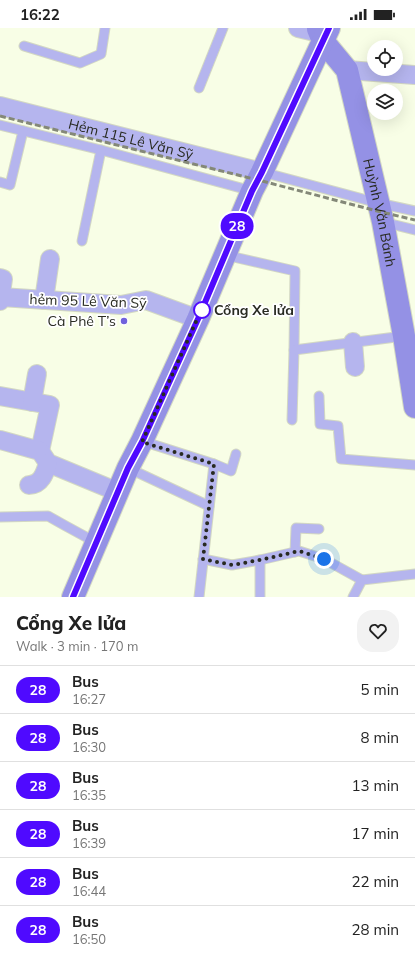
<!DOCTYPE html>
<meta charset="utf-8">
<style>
:root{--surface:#fff;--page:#f2f2f2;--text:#222;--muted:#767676;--line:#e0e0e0}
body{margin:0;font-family:Mulish,sans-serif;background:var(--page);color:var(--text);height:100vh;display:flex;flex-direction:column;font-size:15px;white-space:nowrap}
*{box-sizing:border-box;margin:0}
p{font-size:13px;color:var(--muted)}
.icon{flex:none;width:22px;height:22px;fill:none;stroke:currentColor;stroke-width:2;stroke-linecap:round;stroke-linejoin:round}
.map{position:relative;height:569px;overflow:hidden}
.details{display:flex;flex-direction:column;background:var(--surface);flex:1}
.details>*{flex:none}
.badge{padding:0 8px;border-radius:13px;font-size:14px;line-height:26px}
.controls{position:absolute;left:367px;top:12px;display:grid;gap:8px}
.controls a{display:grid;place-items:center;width:36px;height:36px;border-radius:50%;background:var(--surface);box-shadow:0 4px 16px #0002;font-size:20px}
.you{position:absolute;width:20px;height:20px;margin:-10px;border:3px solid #fff;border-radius:50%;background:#1a73e8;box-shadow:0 0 0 6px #1a73e833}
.map>.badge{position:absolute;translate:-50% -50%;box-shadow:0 0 0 2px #fff}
.round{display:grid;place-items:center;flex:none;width:42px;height:42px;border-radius:16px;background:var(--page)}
.headline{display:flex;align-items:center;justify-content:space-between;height:68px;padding:0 16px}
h1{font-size:19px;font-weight:800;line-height:30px}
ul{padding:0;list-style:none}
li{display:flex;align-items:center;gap:12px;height:48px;padding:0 16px;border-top:1px solid var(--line)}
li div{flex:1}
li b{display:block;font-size:15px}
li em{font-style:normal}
li .badge{min-width:44px;font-weight:700;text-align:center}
.status{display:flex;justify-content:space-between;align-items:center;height:28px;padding:0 20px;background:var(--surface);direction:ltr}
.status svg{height:11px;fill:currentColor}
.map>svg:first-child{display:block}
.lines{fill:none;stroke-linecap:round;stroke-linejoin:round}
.lane-casing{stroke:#d3d8c3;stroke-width:11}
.street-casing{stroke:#d3d8c3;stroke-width:20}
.secondary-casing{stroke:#d3d8c3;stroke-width:24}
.lane{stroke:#b5b5ee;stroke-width:9}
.street{stroke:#b5b5ee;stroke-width:18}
.secondary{stroke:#9491e5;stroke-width:22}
.rail{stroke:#848878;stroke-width:3;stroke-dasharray:6 3;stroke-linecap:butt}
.line-casing{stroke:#fff;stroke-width:9}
.line{stroke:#4f0aff;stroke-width:6}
.walk{stroke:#282a21;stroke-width:4;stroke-dasharray:0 7.2}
.stop-dot{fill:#fff;stroke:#4f0aff;stroke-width:2}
.poi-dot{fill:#7061dc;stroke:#fff;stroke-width:1.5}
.labels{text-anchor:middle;stroke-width:3.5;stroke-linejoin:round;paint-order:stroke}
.street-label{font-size:14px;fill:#282a21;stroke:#fff}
.stop-label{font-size:14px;font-weight:bold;fill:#282a21;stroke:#fff;text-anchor:start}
.poi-label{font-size:14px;fill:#282a21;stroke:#fff;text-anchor:end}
</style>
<div class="status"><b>16:22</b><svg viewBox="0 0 49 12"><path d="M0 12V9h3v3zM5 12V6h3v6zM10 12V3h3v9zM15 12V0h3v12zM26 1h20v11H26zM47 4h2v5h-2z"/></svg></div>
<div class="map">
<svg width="415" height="569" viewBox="0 0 415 569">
<rect width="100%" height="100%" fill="#f8fee6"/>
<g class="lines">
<defs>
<g id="lane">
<polyline points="24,18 80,35 101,26 105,0"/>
<polyline points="199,60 223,0"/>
<polyline points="0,97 101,122 252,163"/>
<polyline points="262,144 378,175 415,183"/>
<polyline points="0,154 10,157 23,103"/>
<polyline points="383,194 415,202"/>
<polyline points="82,213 101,122"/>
<polyline points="225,227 295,243 294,322 292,392"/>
<polyline points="294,322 404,308"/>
<polyline points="319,368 320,396 338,398 341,431 415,437"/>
<polyline points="142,413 214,436 231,443 236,426"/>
<polyline points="128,440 209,478"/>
<polyline points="0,489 48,488 64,497 97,515"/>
<polyline points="295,524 296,500 319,501"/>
<polyline points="203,531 232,537 260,532 299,523 324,531 362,552"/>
<polyline points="199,569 214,436"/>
<polyline points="260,569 260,532"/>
<polyline points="353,569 362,552 415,546"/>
</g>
<g id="street">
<polyline points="298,0 319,5"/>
<polyline points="347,42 415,47"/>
<path id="s1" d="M0 78 262 144"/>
<polyline points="0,250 3,251 0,273"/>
<polyline points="1,269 121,277 146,272 198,291"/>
<polyline points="44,272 50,231"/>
<polyline points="353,314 355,339"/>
<polyline points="0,368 50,377 40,423"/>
<polyline points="32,374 37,346"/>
<polyline points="0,412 40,423 48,435 118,464"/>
<path d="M29 457C41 457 45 445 48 435"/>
</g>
<g id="secondary">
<path id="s2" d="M318 1 323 13 347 42 383 194 404 308 415 379"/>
<polyline points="73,569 128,440 142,413 198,291 252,163 262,144 329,0"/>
</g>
</defs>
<use href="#lane" class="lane-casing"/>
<use href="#street" class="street-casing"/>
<use href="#secondary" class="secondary-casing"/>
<use href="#lane" class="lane"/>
<use href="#street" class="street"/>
<use href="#secondary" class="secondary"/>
<polyline class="rail" points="0,88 258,152 381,184 415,192"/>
</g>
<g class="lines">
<defs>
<polyline id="line" points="73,569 128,440 142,414 198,291 252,163 262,144 329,0"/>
</defs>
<use href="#line" class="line-casing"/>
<use href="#line" class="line"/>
<polyline class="walk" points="202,282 203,278 142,414 214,436 203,531 232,537 260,532 299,523 324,531"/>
</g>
<circle class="stop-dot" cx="202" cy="282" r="8"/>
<circle class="poi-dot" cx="124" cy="293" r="4"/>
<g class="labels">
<g class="street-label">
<text dy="5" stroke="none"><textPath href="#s1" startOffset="135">Hẻm 115 Lê Văn Sỹ</textPath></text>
<text dy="5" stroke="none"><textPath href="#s2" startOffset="197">Huỳnh Văn Bánh</textPath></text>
<text transform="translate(88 273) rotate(2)" y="5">hẻm 95 Lê Văn Sỹ</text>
</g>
<g class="stop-label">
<text x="214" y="287">Cổng Xe lửa</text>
</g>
<g class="poi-label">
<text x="116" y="298">Cà Phê T’s</text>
</g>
</g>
</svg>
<div class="controls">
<a><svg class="icon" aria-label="locate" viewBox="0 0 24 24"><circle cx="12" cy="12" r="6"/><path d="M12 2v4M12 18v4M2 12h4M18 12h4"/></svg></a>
<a><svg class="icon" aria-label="layers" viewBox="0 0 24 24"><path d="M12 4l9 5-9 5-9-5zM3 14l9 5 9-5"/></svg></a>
</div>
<div class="you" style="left:324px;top:531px"></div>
<b class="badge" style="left:237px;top:198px;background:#4f0aff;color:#fff">28</b>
</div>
<section class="details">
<div class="headline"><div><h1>Cổng Xe lửa</h1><p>Walk · 3 min · 170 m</p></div><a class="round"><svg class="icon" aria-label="heart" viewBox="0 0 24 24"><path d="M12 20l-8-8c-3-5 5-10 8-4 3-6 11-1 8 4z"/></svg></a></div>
<ul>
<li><span class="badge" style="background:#4f0aff;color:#fff">28</span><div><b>Bus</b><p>16:27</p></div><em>5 min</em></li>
<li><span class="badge" style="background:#4f0aff;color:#fff">28</span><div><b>Bus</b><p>16:30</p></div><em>8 min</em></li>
<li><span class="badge" style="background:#4f0aff;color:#fff">28</span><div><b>Bus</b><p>16:35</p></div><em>13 min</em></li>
<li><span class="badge" style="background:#4f0aff;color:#fff">28</span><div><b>Bus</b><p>16:39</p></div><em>17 min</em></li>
<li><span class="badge" style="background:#4f0aff;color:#fff">28</span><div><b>Bus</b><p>16:44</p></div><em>22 min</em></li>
<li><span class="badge" style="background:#4f0aff;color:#fff">28</span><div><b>Bus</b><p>16:50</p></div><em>28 min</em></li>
</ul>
</section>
